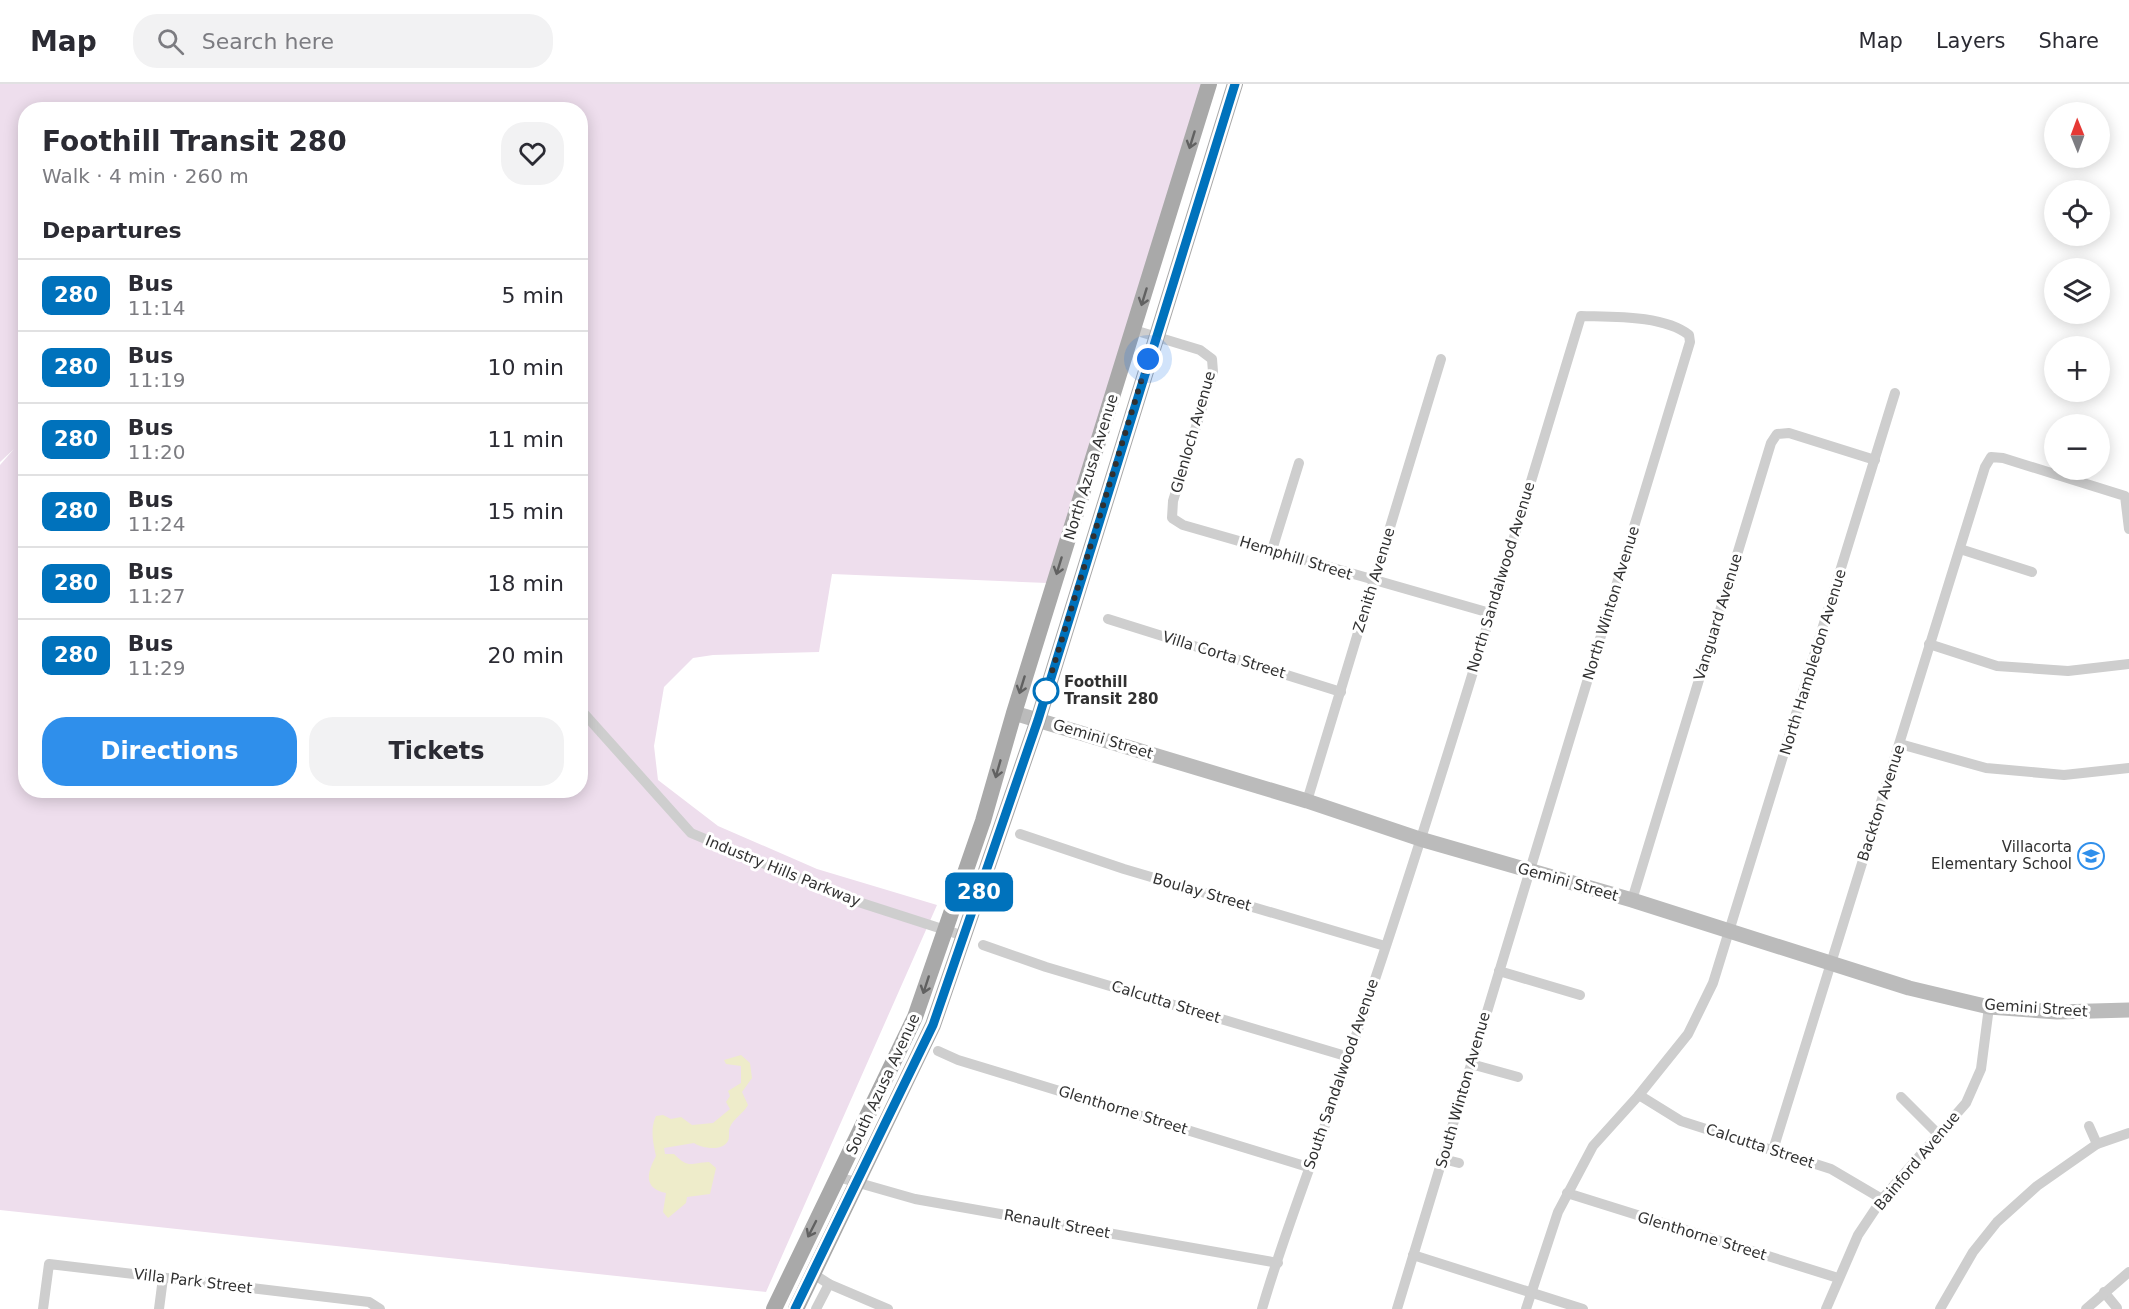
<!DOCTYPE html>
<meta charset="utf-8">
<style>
:root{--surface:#fff;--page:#f2f2f3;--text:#2b2b33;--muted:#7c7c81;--line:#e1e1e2;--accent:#2f8feb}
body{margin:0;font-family:"DejaVu Sans",sans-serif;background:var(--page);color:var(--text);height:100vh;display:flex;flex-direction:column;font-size:22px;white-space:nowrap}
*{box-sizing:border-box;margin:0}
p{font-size:20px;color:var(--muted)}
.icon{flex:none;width:33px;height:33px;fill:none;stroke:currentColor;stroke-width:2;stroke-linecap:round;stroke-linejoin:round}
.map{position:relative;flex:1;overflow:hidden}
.side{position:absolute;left:18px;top:18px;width:570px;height:696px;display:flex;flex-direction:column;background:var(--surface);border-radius:24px;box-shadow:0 3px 15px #0003}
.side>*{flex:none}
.badge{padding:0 12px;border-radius:9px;font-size:21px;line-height:39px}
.needle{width:39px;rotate:359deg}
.tools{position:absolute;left:2044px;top:18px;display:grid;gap:12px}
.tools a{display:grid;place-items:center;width:66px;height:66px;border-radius:50%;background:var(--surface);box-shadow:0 3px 15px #0003;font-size:30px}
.you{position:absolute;width:30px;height:30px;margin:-15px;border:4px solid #fff;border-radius:50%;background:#1a73e8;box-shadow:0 0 0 9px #1a73e833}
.map>.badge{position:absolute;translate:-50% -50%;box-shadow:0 0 0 3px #fff}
h2{padding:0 24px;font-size:22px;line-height:54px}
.round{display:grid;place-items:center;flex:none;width:63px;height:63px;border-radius:24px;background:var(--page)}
.overview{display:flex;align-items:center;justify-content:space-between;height:102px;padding:0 24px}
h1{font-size:28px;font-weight:800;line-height:45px}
.primary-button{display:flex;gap:12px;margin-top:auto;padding:12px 24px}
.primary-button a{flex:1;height:69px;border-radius:24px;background:var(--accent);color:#fff;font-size:24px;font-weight:800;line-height:69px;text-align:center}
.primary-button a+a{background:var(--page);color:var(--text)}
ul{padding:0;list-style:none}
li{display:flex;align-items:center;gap:18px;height:72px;padding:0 24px;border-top:2px solid var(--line)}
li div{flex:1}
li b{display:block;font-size:22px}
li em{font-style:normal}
li .badge{min-width:66px;font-weight:700;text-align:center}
header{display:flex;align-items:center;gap:36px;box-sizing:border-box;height:84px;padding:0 30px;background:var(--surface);border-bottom:2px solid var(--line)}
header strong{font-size:28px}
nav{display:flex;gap:33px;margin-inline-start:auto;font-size:21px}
.search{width:420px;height:54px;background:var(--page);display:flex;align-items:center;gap:15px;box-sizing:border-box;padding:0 21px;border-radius:24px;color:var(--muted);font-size:22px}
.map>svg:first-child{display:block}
.green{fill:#eedeed;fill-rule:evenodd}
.water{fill:#eeecca}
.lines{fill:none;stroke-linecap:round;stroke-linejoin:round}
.street{stroke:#cecece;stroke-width:10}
.secondary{stroke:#bbb;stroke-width:15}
.primary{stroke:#a9a9a9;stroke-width:16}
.oneway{stroke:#616161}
.line-casing{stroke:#fff;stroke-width:14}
.line{stroke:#0072bc;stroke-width:9}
.walk{stroke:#313131;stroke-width:6;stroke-dasharray:0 10.8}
.stop-dot{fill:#fff;stroke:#0072bc;stroke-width:3}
.labels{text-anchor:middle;stroke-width:6;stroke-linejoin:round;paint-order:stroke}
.street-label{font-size:15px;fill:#313131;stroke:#fff}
.stop-label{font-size:15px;font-weight:bold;fill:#313131;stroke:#fff;text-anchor:start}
.poi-label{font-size:15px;fill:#313131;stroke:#fff;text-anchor:end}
</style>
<header>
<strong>Map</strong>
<div class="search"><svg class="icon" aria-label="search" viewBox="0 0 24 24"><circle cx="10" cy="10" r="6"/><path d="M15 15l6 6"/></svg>Search here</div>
<nav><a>Map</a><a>Layers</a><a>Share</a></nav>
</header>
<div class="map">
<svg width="2129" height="1225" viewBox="0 0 2129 1225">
<rect width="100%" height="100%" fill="#fff"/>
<path class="green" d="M0 0H1204L1047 499 832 490 819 568 713 571 693 574 664 603 654 662 658 696 718 742 817 785 937 821 766 1208 0 1126V381L14 365 0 378ZM26 26H580V706H26Z"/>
<path class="water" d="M741 971 750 979 752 994 742 1008 748 1021C743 1030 734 1034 730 1043 728 1047 730 1053 728 1057 722 1068 701 1064 694 1059L664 1064 665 1070H674C689 1085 690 1079 709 1078L716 1084 710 1110 687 1113 686 1119 668 1134 663 1128 666 1109C643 1104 647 1089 656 1072 653 1059 650 1044 656 1032L663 1031 671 1035 681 1033 692 1041 713 1039 730 1025 726 1018 730 1012 728 1007 741 999V982L726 980 724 976Z"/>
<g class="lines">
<g class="street">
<polyline points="1134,246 1200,266 1212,275 1213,288 1173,417 1172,434 1183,441 1490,529"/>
<polyline points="1960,465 2032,488"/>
<polyline points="1272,466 1299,379"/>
<polyline points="1108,535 1341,608"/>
<polyline points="1929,560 1997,582 2068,587 2129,580"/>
<polyline points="580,625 691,749 846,814 964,852"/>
<polyline points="1900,660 1986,684 2064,691 2129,684"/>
<polyline points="1307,717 1441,275"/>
<polyline points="1020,750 1124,785 1385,862"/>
<polyline points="1632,816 1771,359 1777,350 1789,349 1875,376"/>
<polyline points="983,861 1046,883 1349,973"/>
<polyline points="1499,887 1580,911"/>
<polyline points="938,967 958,976 1308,1083"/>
<polyline points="1471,980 1518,993"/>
<polyline points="1639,1011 1681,1037 1831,1085 1882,1115"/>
<polyline points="1901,1013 1937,1049"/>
<polyline points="2089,1042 2097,1060"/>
<polyline points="1773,1066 1985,383 1991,373 2003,374 2125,412 2129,445"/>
<polyline points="1443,1075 1459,1079"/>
<polyline points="838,1093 915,1115 1278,1179"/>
<polyline points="1567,1109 1838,1194"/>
<polyline points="1413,1171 1583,1225"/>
<polyline points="812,1189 829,1200 888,1225"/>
<polyline points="2104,1208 2117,1224"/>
<polyline points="43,1225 49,1180 369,1218 380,1225"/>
<polyline points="159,1225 163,1194"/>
<polyline points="816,1225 829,1200"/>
<path d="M1262 1225C1287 1139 1321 1057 1349 972 1433 728 1506 479 1581 232 1613 233 1663 231 1689 251L1690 258 1397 1225"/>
<polyline points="1526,1225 1558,1128 1593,1062 1639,1011 1688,950 1713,899 1895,309"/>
<polyline points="1826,1225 1858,1151 1882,1115 1966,1019 1981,985 1989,923"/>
<polyline points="1940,1225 1973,1168 1997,1138 2037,1102 2097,1060 2129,1049"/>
<polyline points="2086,1225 2129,1188"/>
</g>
<polyline class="secondary" points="1014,629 1307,717 1420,755 1632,816 1909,904 1989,923 2057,928 2129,926"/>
<g class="primary">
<polyline points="774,1225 915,933 983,737 1014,629 1209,0"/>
<polyline points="796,1225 933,941 1038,636 1235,0"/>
</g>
</g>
<defs><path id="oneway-shaft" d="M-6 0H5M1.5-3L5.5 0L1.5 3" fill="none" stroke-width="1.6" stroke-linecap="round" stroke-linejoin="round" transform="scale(1.5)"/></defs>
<g class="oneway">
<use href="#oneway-shaft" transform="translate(1192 56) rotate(107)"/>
<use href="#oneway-shaft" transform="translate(1144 213) rotate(107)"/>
<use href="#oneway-shaft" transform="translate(1059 482) rotate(107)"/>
<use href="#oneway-shaft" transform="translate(1022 601) rotate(107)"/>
<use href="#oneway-shaft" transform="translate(998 685) rotate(106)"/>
<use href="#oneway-shaft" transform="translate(926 901) rotate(108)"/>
<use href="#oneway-shaft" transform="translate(812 1145) rotate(117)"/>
</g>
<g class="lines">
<defs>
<polyline id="line" points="795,1225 933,941 1038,636 1235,0"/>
</defs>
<use href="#line" class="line-casing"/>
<use href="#line" class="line"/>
<polyline class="walk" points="1046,607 1148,275"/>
</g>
<defs>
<symbol id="school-ring" viewBox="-11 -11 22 22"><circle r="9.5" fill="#fff" stroke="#2f8feb" stroke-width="1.5"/><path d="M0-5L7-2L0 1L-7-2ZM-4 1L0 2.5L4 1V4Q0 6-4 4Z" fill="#2f8feb"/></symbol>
</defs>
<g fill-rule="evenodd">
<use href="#school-ring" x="2076" y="757" width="30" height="30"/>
</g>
<circle class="stop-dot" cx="1046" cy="607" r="12"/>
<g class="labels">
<g class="street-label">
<text transform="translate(1193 348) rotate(-74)" y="5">Glenloch Avenue</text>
<text transform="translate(1091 383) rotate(-73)" y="5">North Azusa Avenue</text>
<text transform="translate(1296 474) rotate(17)" y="5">Hemphill Street</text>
<text transform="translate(1501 493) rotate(-73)" y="5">North Sandalwood Avenue</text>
<text transform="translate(1374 496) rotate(-73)" y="5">Zenith Avenue</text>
<text transform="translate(1611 519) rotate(-73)" y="5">North Winton Avenue</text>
<text transform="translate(1718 533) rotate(-73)" y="5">Vanguard Avenue</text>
<text transform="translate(1224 571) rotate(17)" y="5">Villa Corta Street</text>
<text transform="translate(1813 578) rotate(-73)" y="5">North Hambledon Avenue</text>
<text transform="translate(1103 655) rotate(17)" y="5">Gemini Street</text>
<text transform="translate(1881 719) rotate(-72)" y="5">Backton Avenue</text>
<text transform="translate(783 787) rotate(22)" y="5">Industry Hills Parkway</text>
<text transform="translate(1568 798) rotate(16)" y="5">Gemini Street</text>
<text transform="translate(1202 808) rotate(16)" y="5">Boulay Street</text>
<text transform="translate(1166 918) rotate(17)" y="5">Calcutta Street</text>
<text transform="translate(2036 924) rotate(4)" y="5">Gemini Street</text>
<text transform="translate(1341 990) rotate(-71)" y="5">South Sandalwood Avenue</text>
<text transform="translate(883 1000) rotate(-65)" y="5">South Azusa Avenue</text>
<text transform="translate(1463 1006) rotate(-74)" y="5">South Winton Avenue</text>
<text transform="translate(1123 1026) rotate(17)" y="5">Glenthorne Street</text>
<text transform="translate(1760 1062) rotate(18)" y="5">Calcutta Street</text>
<text transform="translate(1917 1077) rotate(-50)" y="5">Bainford Avenue</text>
<text transform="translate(1057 1140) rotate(10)" y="5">Renault Street</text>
<text transform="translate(1702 1152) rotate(17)" y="5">Glenthorne Street</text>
<text transform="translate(193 1197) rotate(7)" y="5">Villa Park Street</text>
</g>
<g class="stop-label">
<text x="1064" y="603">Foothill<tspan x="1064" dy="17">Transit 280</tspan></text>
</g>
<g class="poi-label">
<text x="2072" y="768">Villacorta<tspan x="2072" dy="17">Elementary School</tspan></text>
</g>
</g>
</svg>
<div class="tools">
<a><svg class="needle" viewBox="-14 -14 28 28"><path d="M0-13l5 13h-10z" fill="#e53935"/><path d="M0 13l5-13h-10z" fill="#7c7c81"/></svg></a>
<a><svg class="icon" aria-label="locate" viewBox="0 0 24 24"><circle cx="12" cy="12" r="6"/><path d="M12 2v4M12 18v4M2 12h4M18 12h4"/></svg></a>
<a><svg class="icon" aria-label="layers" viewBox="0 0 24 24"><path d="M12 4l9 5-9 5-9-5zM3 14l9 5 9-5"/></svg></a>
<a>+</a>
<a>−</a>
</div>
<div class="you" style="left:1148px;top:275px"></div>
<b class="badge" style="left:979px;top:808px;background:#0072bc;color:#fff">280</b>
<section class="side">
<div class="overview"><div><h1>Foothill Transit 280</h1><p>Walk · 4 min · 260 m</p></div><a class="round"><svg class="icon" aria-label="heart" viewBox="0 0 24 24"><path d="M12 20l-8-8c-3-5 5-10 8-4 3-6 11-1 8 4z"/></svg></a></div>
<h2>Departures</h2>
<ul>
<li><span class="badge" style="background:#0072bc;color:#fff">280</span><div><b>Bus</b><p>11:14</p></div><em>5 min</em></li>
<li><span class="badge" style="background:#0072bc;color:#fff">280</span><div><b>Bus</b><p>11:19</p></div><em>10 min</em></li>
<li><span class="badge" style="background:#0072bc;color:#fff">280</span><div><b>Bus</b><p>11:20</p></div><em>11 min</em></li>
<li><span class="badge" style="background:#0072bc;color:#fff">280</span><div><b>Bus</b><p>11:24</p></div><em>15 min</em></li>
<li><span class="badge" style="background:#0072bc;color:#fff">280</span><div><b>Bus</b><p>11:27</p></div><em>18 min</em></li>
<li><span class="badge" style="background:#0072bc;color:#fff">280</span><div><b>Bus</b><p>11:29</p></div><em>20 min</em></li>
</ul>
<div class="primary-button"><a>Directions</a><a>Tickets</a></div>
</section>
</div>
